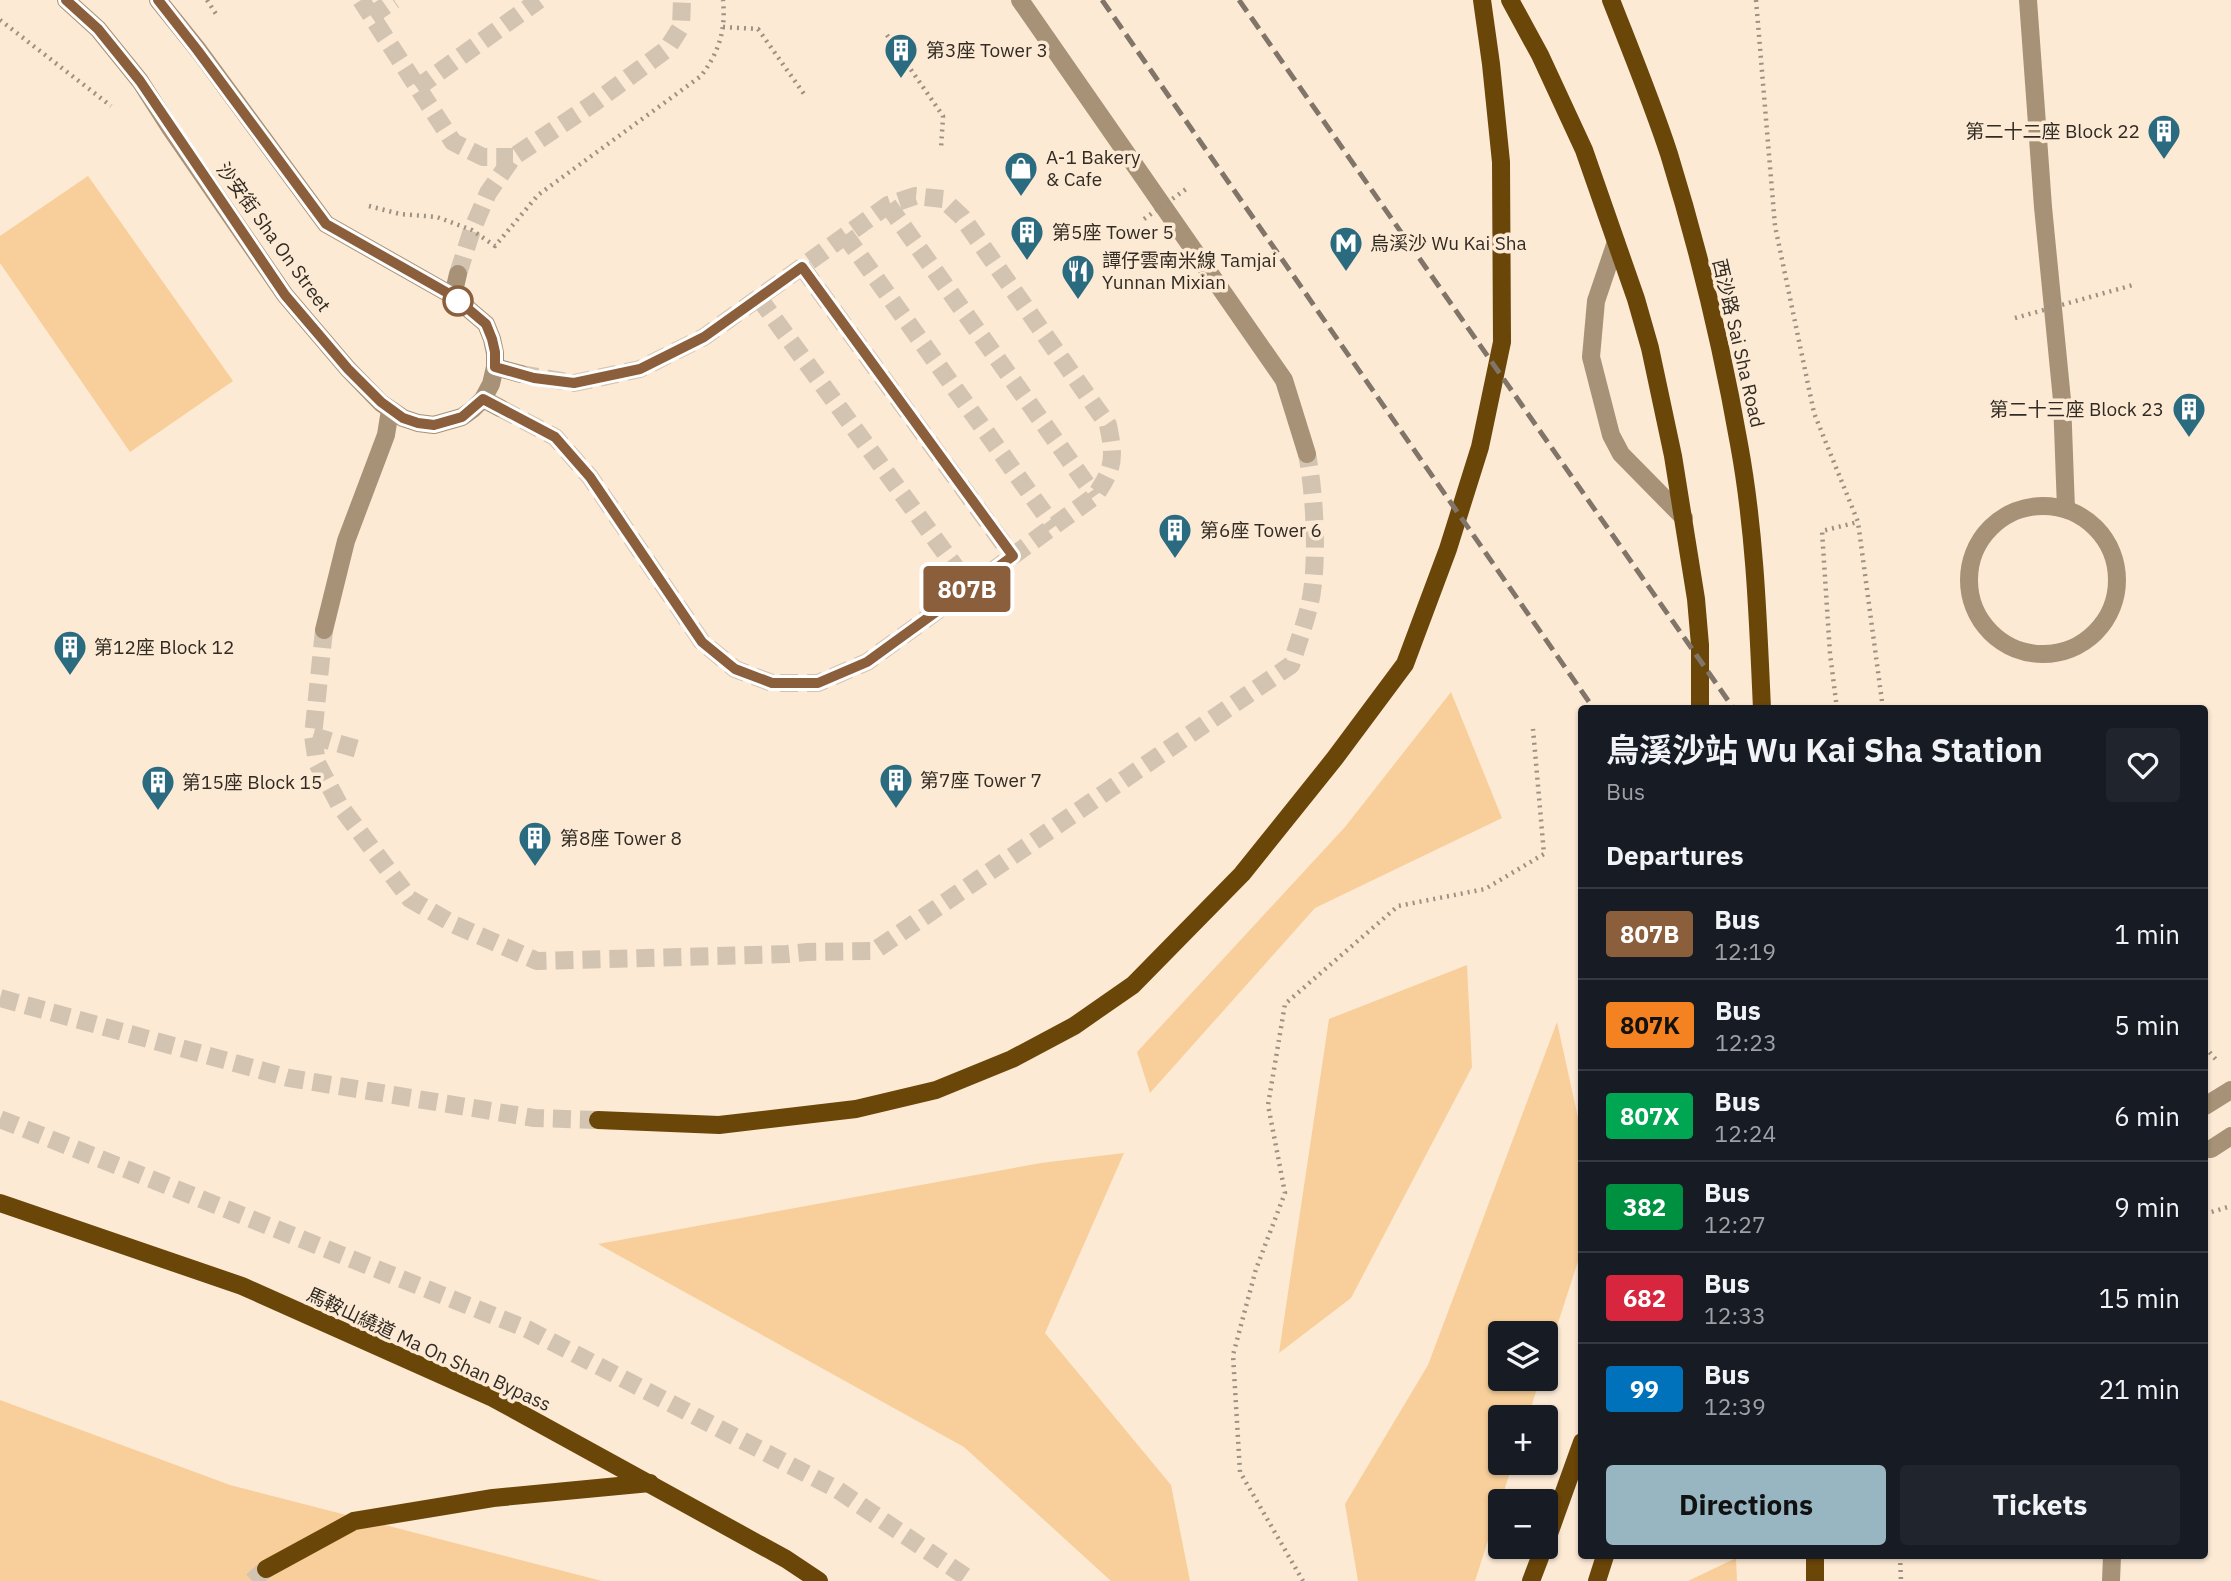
<!DOCTYPE html>
<meta charset="utf-8">
<style>
:root{--surface:#171b24;--page:#20242c;--text:#f1f3f6;--muted:#9ea1a6;--line:#363941;--accent:#98b6c1}
body{margin:0;font-family:"IBM Plex Sans","Noto Sans TC",sans-serif;background:var(--page);color:var(--text);height:100vh;display:flex;flex-direction:column;font-size:26px;white-space:nowrap}
*{box-sizing:border-box;margin:0}
p{font-size:23px;color:var(--muted)}
.icon{flex:none;width:38px;height:38px;fill:none;stroke:currentColor;stroke-width:2;stroke-linecap:round;stroke-linejoin:round}
.map{position:relative;flex:1;overflow:hidden}
.sheet{position:absolute;left:1578px;top:705px;width:630px;height:854px;display:flex;flex-direction:column;background:var(--surface);border-radius:7px;box-shadow:0 2px 5px #0004}
.sheet>*{flex:none}
.badge{padding:0 14px;border-radius:5px;font-size:24px;line-height:46px}
.fabs{position:absolute;left:1488px;top:1321px;display:grid;gap:14px}
.fabs a{display:grid;place-items:center;width:70px;height:70px;border-radius:7px;background:var(--surface);box-shadow:0 2px 5px #0004;font-size:35px}
.map>.badge{position:absolute;translate:-50% -50%;box-shadow:0 0 0 4px #fff}
h2{padding:0 28px;font-size:26px;line-height:63px}
.round{display:grid;place-items:center;flex:none;width:74px;height:74px;border-radius:7px;background:var(--page)}
.headline{display:flex;align-items:center;justify-content:space-between;height:119px;padding:0 28px}
h1{font-size:33px;font-weight:700;line-height:52px}
.action{display:flex;gap:14px;margin-top:auto;padding:14px 28px}
.action a{flex:1;height:80px;border-radius:7px;background:var(--accent);color:#111;font-size:28px;font-weight:700;line-height:80px;text-align:center}
.action a+a{background:var(--page);color:var(--text)}
ul{padding:0;list-style:none}
li{display:flex;align-items:center;gap:21px;height:91px;padding:0 28px;border-top:2px solid var(--line)}
li div{flex:1}
li b{display:block;font-size:26px}
li em{font-style:normal}
li .badge{min-width:77px;font-weight:700;text-align:center}
.map>svg:first-child{display:block}
.green{fill:#f8cf9a}
.lines{fill:none;stroke-linecap:round;stroke-linejoin:round}
.minor-tunnel{stroke:#d3c4b1;stroke-width:18;stroke-dasharray:18 9;stroke-linecap:butt}
.major-tunnel{stroke:#d3c4b1;stroke-width:18;stroke-dasharray:18 9;stroke-linecap:butt}
.path{stroke:#9d9182;stroke-width:4.5;stroke-dasharray:2 5;stroke-linecap:butt}
.minor{stroke:#a79277;stroke-width:18}
.major{stroke:#6b4609;stroke-width:18}
.rail{stroke:#807568;stroke-width:5;stroke-dasharray:14 7;stroke-linecap:butt}
.path-bridge{stroke:#9d9182;stroke-width:4.5;stroke-dasharray:2 5;stroke-linecap:butt}
.line-casing{stroke:#fff;stroke-width:16}
.line{stroke:#8b5e3c;stroke-width:10}
.stop-dot{fill:#fff;stroke:#8b5e3c;stroke-width:3.5}
.labels{text-anchor:middle;stroke-width:7;stroke-linejoin:round;paint-order:stroke}
.poi-label{font-size:19px;fill:#312b23;stroke:#fcead5;text-anchor:start}
.street-label{font-size:19px;fill:#312b23;stroke:#fcead5}
</style>
<div class="map">
<svg width="2231" height="1581" viewBox="0 0 2231 1581">
<rect width="100%" height="100%" fill="#fcead5"/>
<g class="green">
<polygon points="88,176 233,381 130,452 0,263 0,236"/>
<polygon points="1451,692 1502,818 1315,908 1150,1093 1137,1052 1345,827"/>
<polygon points="1467,965 1472,1067 1351,1298 1279,1353 1329,1019"/>
<polygon points="1557,1022 1582,1136 1582,1249 1545,1363 1545,1334 1500,1334 1500,1379 1540,1379 1528,1417 1500,1418 1500,1463 1513,1463 1475,1581 1358,1581 1345,1504 1428,1365"/>
<polygon points="1124,1153 1045,1333 1171,1485 1190,1581 1111,1581 964,1447 598,1244 1041,1163"/>
<polygon points="0,1400 230,1485 602,1581 0,1581"/>
<polygon points="1736,1558 1737,1581 1688,1581"/>
</g>
<g class="lines">
<g class="minor-tunnel">
<polyline points="361,0 453,142 483,157 513,157"/>
<polyline points="371,16 394,0"/>
<polyline points="417,88 539,0"/>
<polyline points="888,205 1095,496"/>
<polyline points="845,235 1054,527"/>
<polyline points="802,267 1013,557"/>
<polyline points="458,274 472,230 488,193 513,157 594,103 667,49 681,27 682,0"/>
<polyline points="759,298 970,587"/>
<path d="M500 408 555 437 590 477 702 642 735 669 772 683H818L867 662 1095 496C1114 468 1115 459 1108 425L962 217 943 199 915 196 888 205 704 337 640 369 574 383 521 374"/>
<path d="M324 630 313 736 317 763 340 806 410 899 455 925 537 961 787 954 807 952 874 951 1291 665C1297 646 1304 627 1309 607 1319 567 1315 495 1307 454"/>
<polyline points="313,736 361,750"/>
</g>
<g class="major-tunnel">
<polyline points="0,998 289,1078 534,1118 598,1120"/>
<polyline points="0,1119 527,1329 838,1490 972,1581"/>
<polyline points="252,1581 266,1569"/>
</g>
<g class="path">
<polyline points="207,0 216,14"/>
<polyline points="1756,0 1775,226 1814,413 1858,522 1883,709"/>
<polyline points="0,20 111,106"/>
<polyline points="723,27 758,29 804,94"/>
<polyline points="887,35 943,116 941,149"/>
<path d="M369 206 400 214 437 217 472 230 495 246 538 195 701 76C719 52 726 30 723 0"/>
<polyline points="1837,709 1830,654 1822,531 1858,522"/>
<polyline points="2205,1047 2218,1062"/>
<polyline points="2205,1214 2231,1206"/>
<polyline points="1900,1556 1901,1581"/>
<polyline points="1303,1581 1240,1472 1233,1355 1256,1269 1285,1193 1268,1105 1285,1004 1398,906 1485,889 1544,854 1533,729"/>
</g>
<g class="minor">
<polyline points="66,0 98,29 140,81 170,128 285,295 348,369 381,403 403,418 418,423 434,425 462,417 473,409 483,399 491,384 495,367 495,353 492,339 486,324 453,296 326,224 199,51 158,0"/>
<polyline points="1020,0 1284,380 1307,454"/>
<polyline points="2028,0 2043,207 2062,400 2066,509"/>
<polyline points="1616,242 1596,301 1591,357 1611,435 1621,454 1684,518"/>
<polyline points="453,296 458,274"/>
<polyline points="495,367 521,374"/>
<polyline points="483,399 500,408"/>
<circle cx="2043" cy="580" r="74"/>
<polyline points="324,630 346,541 386,435 390,410"/>
<polyline points="2205,1106 2231,1090"/>
<polyline points="2205,1149 2211,1149 2231,1136"/>
<polyline points="2111,1581 2112,1556"/>
</g>
<g class="major">
<polyline points="1510,0 1540,55 1584,150 1636,299 1650,348 1673,456 1696,599 1700,645 1700,709"/>
<path d="M1611 0C1631 51 1652 102 1669 154 1698 248 1722 347 1739 444 1755 531 1758 620 1762 709"/>
<polyline points="598,1120 719,1125 856,1109 936,1090 1012,1059 1074,1026 1133,985 1242,874 1335,758 1405,664 1448,549 1480,447 1502,342 1501,162 1491,64 1482,0"/>
<polyline points="0,1203 242,1286 493,1398 786,1559 819,1581"/>
<polyline points="1545,1545 1582,1442"/>
<polyline points="266,1569 354,1521 493,1498 650,1483"/>
<polyline points="1531,1581 1544,1547"/>
<polyline points="1597,1581 1605,1556"/>
<polyline points="1815,1581 1815,1556"/>
</g>
<g class="rail">
<polyline points="1102,0 1594,709"/>
<polyline points="1239,0 1734,709"/>
</g>
<g class="path-bridge">
<polyline points="1144,219 1189,187"/>
<polyline points="2015,318 2133,285"/>
</g>
</g>
<g class="lines">
<defs>
<polyline id="line" points="66,0 98,29 140,81 285,295 348,369 381,402 403,418 418,423 434,425 462,417 483,399 555,437 590,477 702,642 735,669 772,683 818,683 867,662 1013,556 802,267 704,337 640,369 574,383 534,378 495,367 495,352 492,339 486,324 453,296 326,224 198,51 158,0"/>
</defs>
<use href="#line" class="line-casing"/>
<use href="#line" class="line"/>
</g>
<defs>
<symbol id="building-pin" viewBox="-11 -11 22 30"><path d="M0 17L-7.5 6A9.5 9.5 0 1 1 7.5 6Z" fill="#2b6b80" stroke="#fcead5"/><path d="M-4-6H4V6H1V3H-1V6H-4ZM-2.5-4.3h1.7v1.8h-1.7ZM.8-4.3h1.7v1.8H.8ZM-2.5-1h1.7V.8h-1.7ZM.8-1h1.7V.8H.8Z" fill="#fff"/></symbol>
<symbol id="shop-pin" viewBox="-11 -11 22 30"><path d="M0 17L-7.5 6A9.5 9.5 0 1 1 7.5 6Z" fill="#2b6b80" stroke="#fcead5"/><path d="M-5-2.5h2.3a2.7 3.5 0 0 1 5.4 0H5L5.5 6h-11ZM-1.5-2.5h3a1.5 2.3 0 0 0-3 0Z" fill="#fff"/></symbol>
<symbol id="metro-pin" viewBox="-11 -11 22 30"><path d="M0 17L-7.5 6A9.5 9.5 0 1 1 7.5 6Z" fill="#2b6b80" stroke="#fcead5"/><path d="M-5.5 5V-5H-3L0 0L3-5H5.5V5H3V-.5L0 4L-3-.5V5Z" fill="#fff"/></symbol>
<symbol id="restaurant-pin" viewBox="-11 -11 22 30"><path d="M0 17L-7.5 6A9.5 9.5 0 1 1 7.5 6Z" fill="#2b6b80" stroke="#fcead5"/><path d="M-5-6h1v4h1v-4h1v4h1v-4h1v5L-1.5 .5V6h-2V.5L-5-1ZM5-6V6H3V1.5H1.5Q1.5-4 5-6Z" fill="#fff"/></symbol>
</defs>
<g fill-rule="evenodd">
<use href="#building-pin" x="882" y="31" width="38" height="52"/>
<use href="#building-pin" x="2145" y="112" width="38" height="52"/>
<use href="#shop-pin" x="1002" y="149" width="38" height="52"/>
<use href="#building-pin" x="1008" y="213" width="38" height="52"/>
<use href="#metro-pin" x="1327" y="224" width="38" height="52"/>
<use href="#restaurant-pin" x="1059" y="252" width="38" height="52"/>
<use href="#building-pin" x="2170" y="390" width="38" height="52"/>
<use href="#building-pin" x="1156" y="511" width="38" height="52"/>
<use href="#building-pin" x="51" y="628" width="38" height="52"/>
<use href="#building-pin" x="877" y="761" width="38" height="52"/>
<use href="#building-pin" x="139" y="763" width="38" height="52"/>
<use href="#building-pin" x="516" y="819" width="38" height="52"/>
</g>
<circle class="stop-dot" cx="458" cy="301" r="14"/>
<g class="labels">
<g class="poi-label">
<text x="926" y="57">第3座 Tower 3</text>
<text x="2140" y="138" text-anchor="end">第二十二座 Block 22</text>
<text x="1046" y="164">A-1 Bakery<tspan x="1046" dy="22">&amp; Cafe</tspan></text>
<text x="1052" y="239">第5座 Tower 5</text>
<text x="1370" y="250">烏溪沙 Wu Kai Sha</text>
<text x="1102" y="267">譚仔雲南米線 Tamjai<tspan x="1102" dy="22">Yunnan Mixian</tspan></text>
<text x="2164" y="416" text-anchor="end">第二十三座 Block 23</text>
<text x="1200" y="537">第6座 Tower 6</text>
<text x="94" y="654">第12座 Block 12</text>
<text x="920" y="787">第7座 Tower 7</text>
<text x="182" y="789">第15座 Block 15</text>
<text x="560" y="845">第8座 Tower 8</text>
</g>
<g class="street-label">
<text transform="translate(274 237) rotate(54)" y="7">沙安街 Sha On Street</text>
<text transform="translate(1739 343) rotate(77)" y="7">西沙路 Sai Sha Road</text>
<text transform="translate(429 1349) rotate(25)" y="7">馬鞍山繞道 Ma On Shan Bypass</text>
</g>
</g>
</svg>
<div class="fabs">
<a><svg class="icon" aria-label="layers" viewBox="0 0 24 24"><path d="M12 4l9 5-9 5-9-5zM3 14l9 5 9-5"/></svg></a>
<a>+</a>
<a>−</a>
</div>
<b class="badge" style="left:967px;top:589px;background:#8b5e3c;color:#fff">807B</b>
<section class="sheet">
<div class="headline"><div><h1>烏溪沙站 Wu Kai Sha Station</h1><p>Bus</p></div><a class="round"><svg class="icon" aria-label="heart" viewBox="0 0 24 24"><path d="M12 20l-8-8c-3-5 5-10 8-4 3-6 11-1 8 4z"/></svg></a></div>
<h2>Departures</h2>
<ul>
<li><span class="badge" style="background:#8b5e3c;color:#fff">807B</span><div><b>Bus</b><p>12:19</p></div><em>1 min</em></li>
<li><span class="badge" style="background:#f58220;color:#111">807K</span><div><b>Bus</b><p>12:23</p></div><em>5 min</em></li>
<li><span class="badge" style="background:#00a651;color:#fff">807X</span><div><b>Bus</b><p>12:24</p></div><em>6 min</em></li>
<li><span class="badge" style="background:#009140;color:#fff">382</span><div><b>Bus</b><p>12:27</p></div><em>9 min</em></li>
<li><span class="badge" style="background:#d7263d;color:#fff">682</span><div><b>Bus</b><p>12:33</p></div><em>15 min</em></li>
<li><span class="badge" style="background:#0072bc;color:#fff">99</span><div><b>Bus</b><p>12:39</p></div><em>21 min</em></li>
</ul>
<div class="action"><a>Directions</a><a>Tickets</a></div>
</section>
</div>
